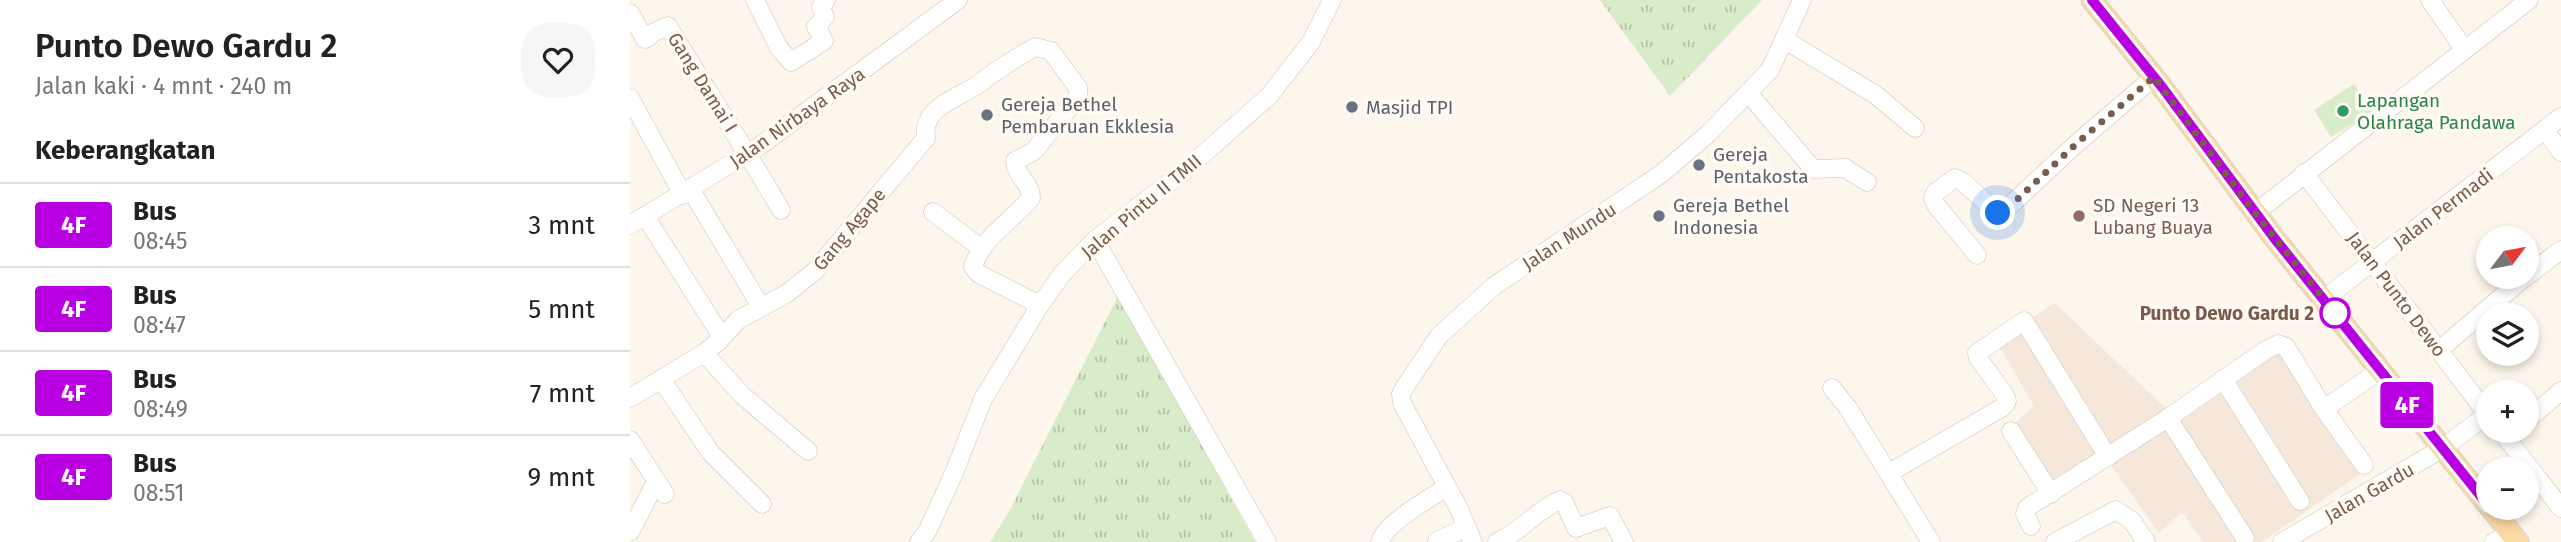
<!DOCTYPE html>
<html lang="id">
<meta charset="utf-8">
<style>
:root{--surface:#fff;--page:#f6f6f6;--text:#222;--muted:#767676;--line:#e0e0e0}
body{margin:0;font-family:"Fira Sans",sans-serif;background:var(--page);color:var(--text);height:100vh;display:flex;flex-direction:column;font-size:26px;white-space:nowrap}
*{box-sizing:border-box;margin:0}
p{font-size:23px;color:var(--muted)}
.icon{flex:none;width:38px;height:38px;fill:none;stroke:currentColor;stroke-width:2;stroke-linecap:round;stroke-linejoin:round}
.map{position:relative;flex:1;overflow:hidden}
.drawer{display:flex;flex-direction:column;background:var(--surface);width:630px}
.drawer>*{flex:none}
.badge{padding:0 14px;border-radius:5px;font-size:24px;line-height:46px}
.needle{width:46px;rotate:58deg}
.controls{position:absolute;left:1846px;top:226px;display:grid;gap:14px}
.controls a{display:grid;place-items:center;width:63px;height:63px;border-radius:50%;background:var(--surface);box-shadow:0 4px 10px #0003;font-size:35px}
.you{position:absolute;width:35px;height:35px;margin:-18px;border:5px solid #fff;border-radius:50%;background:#1a73e8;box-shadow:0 0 0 10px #1a73e833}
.map>.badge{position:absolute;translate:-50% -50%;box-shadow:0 0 0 4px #fff}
h2{padding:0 35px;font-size:26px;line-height:63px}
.round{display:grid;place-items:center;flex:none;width:74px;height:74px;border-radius:28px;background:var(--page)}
.head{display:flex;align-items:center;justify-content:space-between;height:119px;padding:0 35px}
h1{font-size:33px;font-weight:600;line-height:52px}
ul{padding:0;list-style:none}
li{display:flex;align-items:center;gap:21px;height:84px;padding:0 35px;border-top:2px solid var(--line)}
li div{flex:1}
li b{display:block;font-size:26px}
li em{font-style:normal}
li .badge{min-width:77px;font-weight:700;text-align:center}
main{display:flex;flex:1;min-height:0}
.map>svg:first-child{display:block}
.residential{fill:#f5e8da}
.grass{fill:#d8ecc9}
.park{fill:url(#park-tufts)}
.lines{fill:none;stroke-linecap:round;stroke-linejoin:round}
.minor-casing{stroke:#d1beb0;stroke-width:19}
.major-casing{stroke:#dad1cd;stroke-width:23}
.minor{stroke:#fff;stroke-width:18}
.major{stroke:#fbd9a5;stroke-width:21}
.line-casing{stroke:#fff;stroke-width:16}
.line{stroke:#b900e2;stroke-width:10}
.walk{stroke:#7a5c4d;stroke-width:7;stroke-dasharray:0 12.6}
.worship-dot{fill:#6b7280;stroke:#fffaf3;stroke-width:2.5}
.leisure-dot{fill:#2e9e5b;stroke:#fffaf3;stroke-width:2.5}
.education-dot{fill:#8d6e63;stroke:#fffaf3;stroke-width:2.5}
.stop-dot{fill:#fff;stroke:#b900e2;stroke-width:3.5}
.labels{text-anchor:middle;stroke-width:7;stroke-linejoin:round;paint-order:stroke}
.street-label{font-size:19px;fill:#7a5c4d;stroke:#fffaf3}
.leisure-label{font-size:19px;fill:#27864d;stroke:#fffaf3;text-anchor:start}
.worship-label{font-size:19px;fill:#5b616d;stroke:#fffaf3;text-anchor:start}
.education-label{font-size:19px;fill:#785e54;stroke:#fffaf3;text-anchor:start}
.stop-label{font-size:19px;font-weight:bold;fill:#7a5c4d;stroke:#fffaf3;text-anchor:end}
</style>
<main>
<section class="drawer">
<div class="head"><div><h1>Punto Dewo Gardu 2</h1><p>Jalan kaki · 4 mnt · 240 m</p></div><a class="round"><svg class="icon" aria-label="heart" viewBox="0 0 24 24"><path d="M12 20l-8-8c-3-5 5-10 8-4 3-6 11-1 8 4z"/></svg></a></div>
<h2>Keberangkatan</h2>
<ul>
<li><span class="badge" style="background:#b900e2;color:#fff">4F</span><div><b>Bus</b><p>08:45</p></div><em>3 mnt</em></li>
<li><span class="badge" style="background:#b900e2;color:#fff">4F</span><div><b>Bus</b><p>08:47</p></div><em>5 mnt</em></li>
<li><span class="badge" style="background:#b900e2;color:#fff">4F</span><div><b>Bus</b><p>08:49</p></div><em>7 mnt</em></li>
<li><span class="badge" style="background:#b900e2;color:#fff">4F</span><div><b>Bus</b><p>08:51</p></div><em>9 mnt</em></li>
</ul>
</section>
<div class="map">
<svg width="1931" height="542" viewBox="0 0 1931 542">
<defs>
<pattern id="park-tufts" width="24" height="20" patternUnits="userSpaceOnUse" patternTransform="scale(1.75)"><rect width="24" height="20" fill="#d8ecc9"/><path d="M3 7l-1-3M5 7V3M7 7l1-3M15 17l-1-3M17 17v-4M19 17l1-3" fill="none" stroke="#b4c2a5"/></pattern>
</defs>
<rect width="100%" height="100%" fill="#fdf6ec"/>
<polygon class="residential" points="1425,303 1545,417 1659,344 1741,466 1632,542 1573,542 1552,512 1529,533 1480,464 1423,493 1378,429 1404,406 1366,341"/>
<polygon class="grass" points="1724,84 1742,112 1701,137 1684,110"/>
<g class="park">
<polygon points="970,0 1132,0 1040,96"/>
<polygon points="488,296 625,542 360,542 380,510"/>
</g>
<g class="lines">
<defs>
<g id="minor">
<polyline points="125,0 149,48 161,62 194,41 186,27 195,17 191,7 196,0"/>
<polyline points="1800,0 1834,49"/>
<path d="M0 13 15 39 19 37 20 34 38 26C75 88 115 148 151 210"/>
<polyline points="1155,40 1246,95 1285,128"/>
<polyline points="1119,94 1183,169 1215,168 1237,182"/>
<polyline points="0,98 53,195"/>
<polyline points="1915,130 1931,152"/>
<polyline points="1674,173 1858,415"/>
<polyline points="61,190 131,307"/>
<polyline points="303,212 352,249"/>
<polyline points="1625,213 1899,0"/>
<polyline points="15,216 92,337"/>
<polyline points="0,225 128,147 328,0"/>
<polyline points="465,240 637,542"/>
<polyline points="1347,255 1306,205 1303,198 1305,193 1325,178 1332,181 1365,211 1372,213 1446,144 1524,77"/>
<polyline points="1897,276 1931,250"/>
<polyline points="1694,299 1931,117"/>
<polyline points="1809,350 1896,276"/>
<polyline points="74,353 112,395 178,451"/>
<polyline points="31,379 80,452 132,504"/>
<polyline points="1593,379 1670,501"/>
<polyline points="1202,388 1218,408 1301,542"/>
<path d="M0 398 74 353 88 342 108 320 156 294 185 271 296 138C291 106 330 98 350 83 368 69 386 58 405 47L421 51 448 88V97L404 151 385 161C385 176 401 182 401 198 382 221 352 237 343 267L349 274 410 305"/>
<polyline points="1694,409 1749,371"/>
<polyline points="1538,418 1615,538"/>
<polyline points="1897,420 1931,391"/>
<polyline points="1870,430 1931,508"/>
<polyline points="1381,431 1421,494"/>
<polyline points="0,440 35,494"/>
<polyline points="1259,473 1373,407 1377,401 1375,395 1348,358 1347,353 1394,321 1478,457"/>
<polyline points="1401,526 1395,514 1398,507 1538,418 1636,350 1648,344 1656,347 1694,409 1734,465"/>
<polyline points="0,532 26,482"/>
<polyline points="807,541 837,527"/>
<polyline points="289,542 297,532 324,473 353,399 410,305 432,274 465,240 552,173 639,96 681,42 702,0"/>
<path d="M750 542C755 523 800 498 817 487"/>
<polyline points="843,542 828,507 772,403 771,394 774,388 809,336 864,286 1031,174 1078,134 1140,70 1172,0"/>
<path d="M867 542C891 532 906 510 930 500L934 502 946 528 980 516 994 542"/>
<polyline points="1425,542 1486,510 1502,521 1516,542"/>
<polyline points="1652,542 1813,448 1858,414"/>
<polyline points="1864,542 1880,533"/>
</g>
<g id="major">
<polyline points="1462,0 1532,87 1645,239 1858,505"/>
<polyline points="1861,508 1888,542"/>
</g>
</defs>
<use href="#minor" class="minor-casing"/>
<use href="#major" class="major-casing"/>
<use href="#minor" class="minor"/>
<use href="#major" class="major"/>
</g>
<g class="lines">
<defs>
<polyline id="line" points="1462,0 1532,87 1645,239 1858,505"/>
</defs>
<use href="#line" class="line-casing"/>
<use href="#line" class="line"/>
<polyline class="walk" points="1368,213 1377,209 1446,144 1524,77 1625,213 1708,317 1705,313"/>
</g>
<g class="worship-dot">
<circle cx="722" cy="107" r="7"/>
<circle cx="357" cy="115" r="7"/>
<circle cx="1069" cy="165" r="7"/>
<circle cx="1029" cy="216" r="7"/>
</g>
<circle class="leisure-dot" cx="1713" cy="111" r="7"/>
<circle class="education-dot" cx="1449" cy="216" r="7"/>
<circle class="stop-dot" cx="1705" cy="313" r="14"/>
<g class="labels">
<g class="street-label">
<text transform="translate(73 82) rotate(58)" y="7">Gang Damai I</text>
<text transform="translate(167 117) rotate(-35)" y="7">Jalan Nirbaya Raya</text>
<text transform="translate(511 206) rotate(-40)" y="7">Jalan Pintu II TMII</text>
<text transform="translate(1813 208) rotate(-37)" y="7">Jalan Permadi</text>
<text transform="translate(219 229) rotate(-50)" y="7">Gang Agape</text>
<text transform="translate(939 236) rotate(-33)" y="7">Jalan Mundu</text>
<text transform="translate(1767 294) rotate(53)" y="7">Jalan Punto Dewo</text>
<text transform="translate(1739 492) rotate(-30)" y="7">Jalan Gardu</text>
</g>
<g class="leisure-label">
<text x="1727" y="107">Lapangan<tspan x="1727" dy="22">Olahraga Pandawa</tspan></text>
</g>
<g class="worship-label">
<text x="371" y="111">Gereja Bethel<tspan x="371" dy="22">Pembaruan Ekklesia</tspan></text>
<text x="736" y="114">Masjid TPI</text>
<text x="1083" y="161">Gereja<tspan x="1083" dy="22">Pentakosta</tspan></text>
<text x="1043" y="212">Gereja Bethel<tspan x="1043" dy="22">Indonesia</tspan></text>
</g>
<g class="education-label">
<text x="1463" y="212">SD Negeri 13<tspan x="1463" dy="22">Lubang Buaya</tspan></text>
</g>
<g class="stop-label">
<text x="1684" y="320">Punto Dewo Gardu 2</text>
</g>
</g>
</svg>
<div class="controls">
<a><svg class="needle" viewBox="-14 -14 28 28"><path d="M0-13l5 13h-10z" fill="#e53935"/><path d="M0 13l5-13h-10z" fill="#767676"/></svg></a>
<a><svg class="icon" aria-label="layers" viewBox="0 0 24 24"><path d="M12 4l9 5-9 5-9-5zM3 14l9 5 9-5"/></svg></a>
<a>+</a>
<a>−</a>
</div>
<div class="you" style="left:1368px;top:213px"></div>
<b class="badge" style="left:1777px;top:405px;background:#b900e2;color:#fff">4F</b>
</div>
</main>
